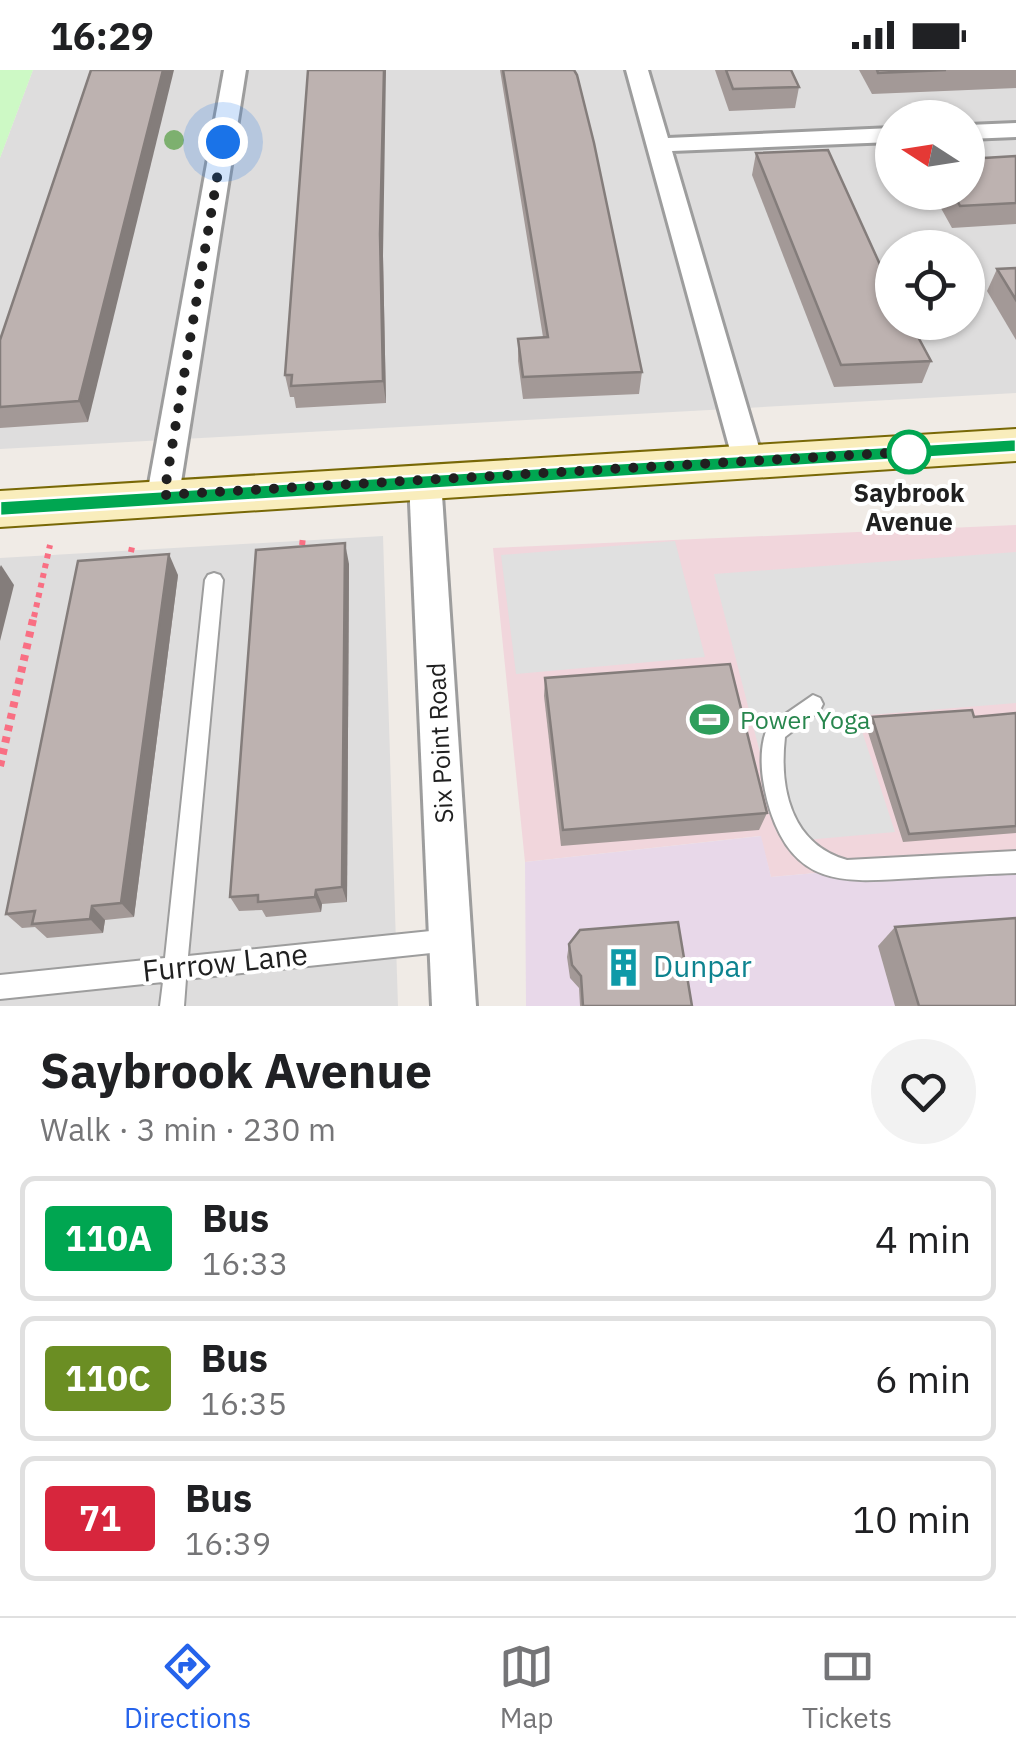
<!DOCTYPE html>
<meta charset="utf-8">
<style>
:root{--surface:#fff;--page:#f2f2f2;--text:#202124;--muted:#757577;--line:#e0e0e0;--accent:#2563eb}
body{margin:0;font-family:"IBM Plex Sans",sans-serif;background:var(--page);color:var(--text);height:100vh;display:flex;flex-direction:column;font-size:38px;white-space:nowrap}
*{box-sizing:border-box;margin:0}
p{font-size:32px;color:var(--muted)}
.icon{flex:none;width:55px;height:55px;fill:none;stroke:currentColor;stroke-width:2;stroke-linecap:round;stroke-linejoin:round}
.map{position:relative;height:936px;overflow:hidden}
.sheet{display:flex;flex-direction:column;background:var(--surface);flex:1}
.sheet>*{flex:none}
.badge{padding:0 20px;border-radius:8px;font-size:35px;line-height:65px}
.needle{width:65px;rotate:282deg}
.tools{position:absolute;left:875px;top:30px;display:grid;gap:20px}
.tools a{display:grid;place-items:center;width:110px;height:110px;border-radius:50%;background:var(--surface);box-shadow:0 2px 8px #0004;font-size:50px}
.you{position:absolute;width:50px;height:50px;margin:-25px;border:8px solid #fff;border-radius:50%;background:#1a73e8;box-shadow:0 0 0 15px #1a73e833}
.map>.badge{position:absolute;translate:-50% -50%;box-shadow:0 0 0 5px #fff}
.round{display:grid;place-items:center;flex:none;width:105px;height:105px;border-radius:52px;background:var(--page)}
.summary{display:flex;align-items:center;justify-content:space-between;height:170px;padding:0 40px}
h1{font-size:48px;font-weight:800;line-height:75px}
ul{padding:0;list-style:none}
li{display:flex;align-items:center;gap:30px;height:125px;margin:0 20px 15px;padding:0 20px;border:5px solid var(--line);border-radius:15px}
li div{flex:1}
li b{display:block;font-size:38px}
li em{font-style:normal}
li .badge{min-width:110px;font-weight:700;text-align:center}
.status{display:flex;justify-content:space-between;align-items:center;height:70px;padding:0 50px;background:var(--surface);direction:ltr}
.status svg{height:28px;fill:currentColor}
.tabs{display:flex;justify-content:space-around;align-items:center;height:140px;border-top:2px solid var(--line);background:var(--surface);font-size:28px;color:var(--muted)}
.tabs a{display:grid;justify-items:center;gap:5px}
.tabs .active{color:var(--accent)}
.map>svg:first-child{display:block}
.residential{fill:#dedddd;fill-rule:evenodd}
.commercial{fill:#f1d6dc}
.industrial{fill:#e8d8e9}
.park{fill:#cdf9c5}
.parking{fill:#e0e0e0}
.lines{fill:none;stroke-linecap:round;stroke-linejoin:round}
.service-casing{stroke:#9d9d9d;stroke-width:4}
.minor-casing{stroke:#9d9d9d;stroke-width:6}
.secondary-casing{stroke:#786806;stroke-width:4}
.path-far1{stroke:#f96f83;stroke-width:6;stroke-dasharray:5 5;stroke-linecap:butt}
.path{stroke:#f96f83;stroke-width:8;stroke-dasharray:6 6;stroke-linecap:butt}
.service{fill:#fff;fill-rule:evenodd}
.minor{fill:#fff;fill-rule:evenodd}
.secondary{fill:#f9edbc;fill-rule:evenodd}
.tree{fill:#7db06f}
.wall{fill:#a39997}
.shaded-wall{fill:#847d7b}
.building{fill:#bdb2b0;stroke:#847d7b;stroke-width:2.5}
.line{fill:#00a651;stroke:#fff;stroke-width:2.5}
.walk{stroke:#202020;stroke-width:10;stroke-dasharray:0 18}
.stop-dot{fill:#fff;stroke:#00a651;stroke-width:5}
.labels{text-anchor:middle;stroke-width:8;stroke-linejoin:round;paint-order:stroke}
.stop-label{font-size:25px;font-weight:bold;fill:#202020;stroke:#fff}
.leisure-label{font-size:25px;fill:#27864d;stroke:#fff;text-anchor:start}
.street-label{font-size:25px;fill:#202020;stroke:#fff}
.near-street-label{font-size:30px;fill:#202020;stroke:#fff}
.near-culture-label{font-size:30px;fill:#0d838f;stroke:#fff;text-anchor:start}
</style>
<div class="status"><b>16:29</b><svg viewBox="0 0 49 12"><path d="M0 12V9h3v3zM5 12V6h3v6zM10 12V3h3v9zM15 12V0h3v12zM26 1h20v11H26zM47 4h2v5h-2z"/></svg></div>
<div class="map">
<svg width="1016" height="936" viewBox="0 0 1016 936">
<rect width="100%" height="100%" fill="#f0ebe6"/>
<g class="residential">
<path d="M33 0H1016V323L0 379V88ZM892 48H968V122H892ZM892 178H968V252H892Z"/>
<polygon points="383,466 398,936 0,936 0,488"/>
</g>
<polygon class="commercial" points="1016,455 1016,785 771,807 760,766 525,792 493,478"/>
<polygon class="industrial" points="761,766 771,807 1016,785 1016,936 526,936 525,792"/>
<polygon class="park" points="0,0 33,0 0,88"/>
<g class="parking">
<polygon points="675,471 705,587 516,604 501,485"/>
<polygon points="1016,482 1016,633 857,646 895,762 783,772 714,504"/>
</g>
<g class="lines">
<defs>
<g id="service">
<polygon points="214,503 220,505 223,510 188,886 450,859 458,862 461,870 458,878 450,881 186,909 184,936 160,936 163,912 0,929 0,905 165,888 205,510 208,505"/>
<path d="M813 625 820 628 823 634 820 640 785 667C779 719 791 774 847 790L1016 781V803C982 804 949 806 915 808 846 812 796 819 770 740 762 714 757 681 768 656Z"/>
</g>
<g id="minor">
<polygon points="224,0 246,0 179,425 174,433 163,437 152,433 147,425"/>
<polygon points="626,0 648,0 668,68 892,58 892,72 672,81 763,391 759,399 737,399 733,391"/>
<polygon points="1016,53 1016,67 968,69 968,55"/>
<polygon points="425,398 436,402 441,410 476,936 432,936 409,410 414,402"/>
</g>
<polygon id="secondary" points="1016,359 1016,391 0,457 0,421"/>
</defs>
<use href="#service" class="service-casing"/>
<use href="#minor" class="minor-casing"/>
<use href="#secondary" class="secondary-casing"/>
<g class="path-far1">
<polyline points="301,485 303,467"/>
<polyline points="129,492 132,477"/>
<polyline points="34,547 50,475"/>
</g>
<polyline class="path" points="0,696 34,545"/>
<use href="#service" class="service"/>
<use href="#minor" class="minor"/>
<use href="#secondary" class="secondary"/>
</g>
<circle class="tree" cx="174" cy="70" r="10"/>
<g class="wall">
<polygon points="91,0 88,352 0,358 0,270"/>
<polygon points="500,0 574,0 642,302 639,324 523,329 518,291 518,269 543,267"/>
<polygon points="715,0 791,0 799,17 795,38 729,41"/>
<polygon points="859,0 1016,0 1016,18 872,24"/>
<polygon points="756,83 886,209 931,291 922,313 834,317 752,105"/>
<polygon points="1016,86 1016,154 952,158 932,122 968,122"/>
<polygon points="383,186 386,333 296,338 294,327 290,327 285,305"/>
<polygon points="1016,198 1016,270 987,221 997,199"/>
<polygon points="349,494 347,832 322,834 321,842 266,847 262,840 239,841 230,827"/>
<polygon points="178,505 134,847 105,850 103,863 47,868 35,857 22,858 6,844"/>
<polygon points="545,608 767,743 759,760 561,776 544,626"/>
<polygon points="1016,643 1016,763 903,772 866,656 872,647 974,647"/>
<polygon points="895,857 1016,936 895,936 878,876"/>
<polygon points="569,874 692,936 580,936 579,918 570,908 567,887"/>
</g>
<g class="shaded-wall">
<polygon points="163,0 174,0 88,352 79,331"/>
<polygon points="384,0 386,0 383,186 386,333 383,311 380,164"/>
<polygon points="345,473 349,494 347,832 342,817"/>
<polygon points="169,484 178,505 134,847 121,833"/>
<polygon points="1,495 14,515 0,571 0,497"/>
<polygon points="316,820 322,834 321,842 315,827"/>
<polygon points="92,836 105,850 103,863 90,849"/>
</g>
<g class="building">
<polygon points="91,0 163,0 79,331 0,337 0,270"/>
<polygon points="308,0 384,0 380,164 383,311 291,316 292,305 285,305"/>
<polygon points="503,0 574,0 577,5 594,73 642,302 523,307 518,269 548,267"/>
<polygon points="726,0 791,0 799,17 733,19"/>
<polygon points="877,0 946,0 878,3"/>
<polygon points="828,80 892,221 892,252 910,252 931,291 841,295 756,83"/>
<polygon points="1016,86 1016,133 960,136 953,122 968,122 968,89"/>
<polygon points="1016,198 1016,230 997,199"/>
<polygon points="345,473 342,817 316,820 315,827 258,832 258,825 230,827 256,480"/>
<polygon points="169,484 121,833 92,836 90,849 32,854 35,841 6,844 78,491"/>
<polygon points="730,594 767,743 563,760 545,608"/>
<polygon points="972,640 974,647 1016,643 1016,756 909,764 872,647"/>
<polygon points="1016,848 1016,936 919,936 895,857"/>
<polygon points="678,852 692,936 583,936 581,906 572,895 569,874 580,860"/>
</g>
<polygon class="line" points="1016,369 1016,382 0,446 0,431"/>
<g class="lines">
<polyline class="walk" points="223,72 164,425 923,381 909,382"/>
</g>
<defs>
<symbol id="stadium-bare" viewBox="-9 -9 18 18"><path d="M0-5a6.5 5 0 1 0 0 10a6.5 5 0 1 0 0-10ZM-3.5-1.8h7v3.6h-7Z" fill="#2e9e5b" stroke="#fff" stroke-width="2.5" paint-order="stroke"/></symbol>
<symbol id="building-bare" viewBox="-9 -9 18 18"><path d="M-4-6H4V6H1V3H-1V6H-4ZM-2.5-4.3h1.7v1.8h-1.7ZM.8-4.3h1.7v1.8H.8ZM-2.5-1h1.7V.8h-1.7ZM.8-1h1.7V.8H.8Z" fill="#0f9aa8" stroke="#fff" stroke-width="2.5" paint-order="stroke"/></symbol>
</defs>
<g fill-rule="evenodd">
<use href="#stadium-bare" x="682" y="622" width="55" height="55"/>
<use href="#building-bare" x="596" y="870" width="55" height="55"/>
</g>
<circle class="stop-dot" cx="909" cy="382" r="20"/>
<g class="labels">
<g class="stop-label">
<text x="909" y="432">Saybrook<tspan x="909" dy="29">Avenue</tspan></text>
</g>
<g class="leisure-label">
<text x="740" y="659">Power Yoga</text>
</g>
<g class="street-label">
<text transform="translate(440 673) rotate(-93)" y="9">Six Point Road</text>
</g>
<g class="near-street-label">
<text transform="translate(225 893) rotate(-6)" y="10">Furrow Lane</text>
</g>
<g class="near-culture-label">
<text x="653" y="907">Dunpar</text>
</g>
</g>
</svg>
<div class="tools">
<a><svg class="needle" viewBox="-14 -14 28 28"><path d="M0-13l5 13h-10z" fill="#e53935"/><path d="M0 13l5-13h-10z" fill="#757577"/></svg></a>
<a><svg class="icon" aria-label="locate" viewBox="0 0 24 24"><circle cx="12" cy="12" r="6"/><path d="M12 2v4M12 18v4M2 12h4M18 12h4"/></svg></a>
</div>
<div class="you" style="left:223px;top:72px"></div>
</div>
<section class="sheet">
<div class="summary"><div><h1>Saybrook Avenue</h1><p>Walk · 3 min · 230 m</p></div><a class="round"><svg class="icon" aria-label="heart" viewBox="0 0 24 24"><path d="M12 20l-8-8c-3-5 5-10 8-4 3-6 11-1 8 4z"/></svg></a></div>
<ul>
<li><span class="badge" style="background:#00a651;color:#fff">110A</span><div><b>Bus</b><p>16:33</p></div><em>4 min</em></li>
<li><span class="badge" style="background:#6b8e23;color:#fff">110C</span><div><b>Bus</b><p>16:35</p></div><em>6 min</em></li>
<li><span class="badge" style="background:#d7263d;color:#fff">71</span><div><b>Bus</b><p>16:39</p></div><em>10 min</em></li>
</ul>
</section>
<nav class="tabs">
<a class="active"><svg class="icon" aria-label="directions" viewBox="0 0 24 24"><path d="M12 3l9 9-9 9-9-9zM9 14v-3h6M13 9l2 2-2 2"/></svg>Directions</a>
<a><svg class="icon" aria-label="map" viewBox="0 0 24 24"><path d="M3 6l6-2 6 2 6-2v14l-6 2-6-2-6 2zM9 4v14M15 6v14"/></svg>Map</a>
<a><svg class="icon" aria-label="tickets" viewBox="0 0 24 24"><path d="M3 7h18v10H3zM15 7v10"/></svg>Tickets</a>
</nav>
